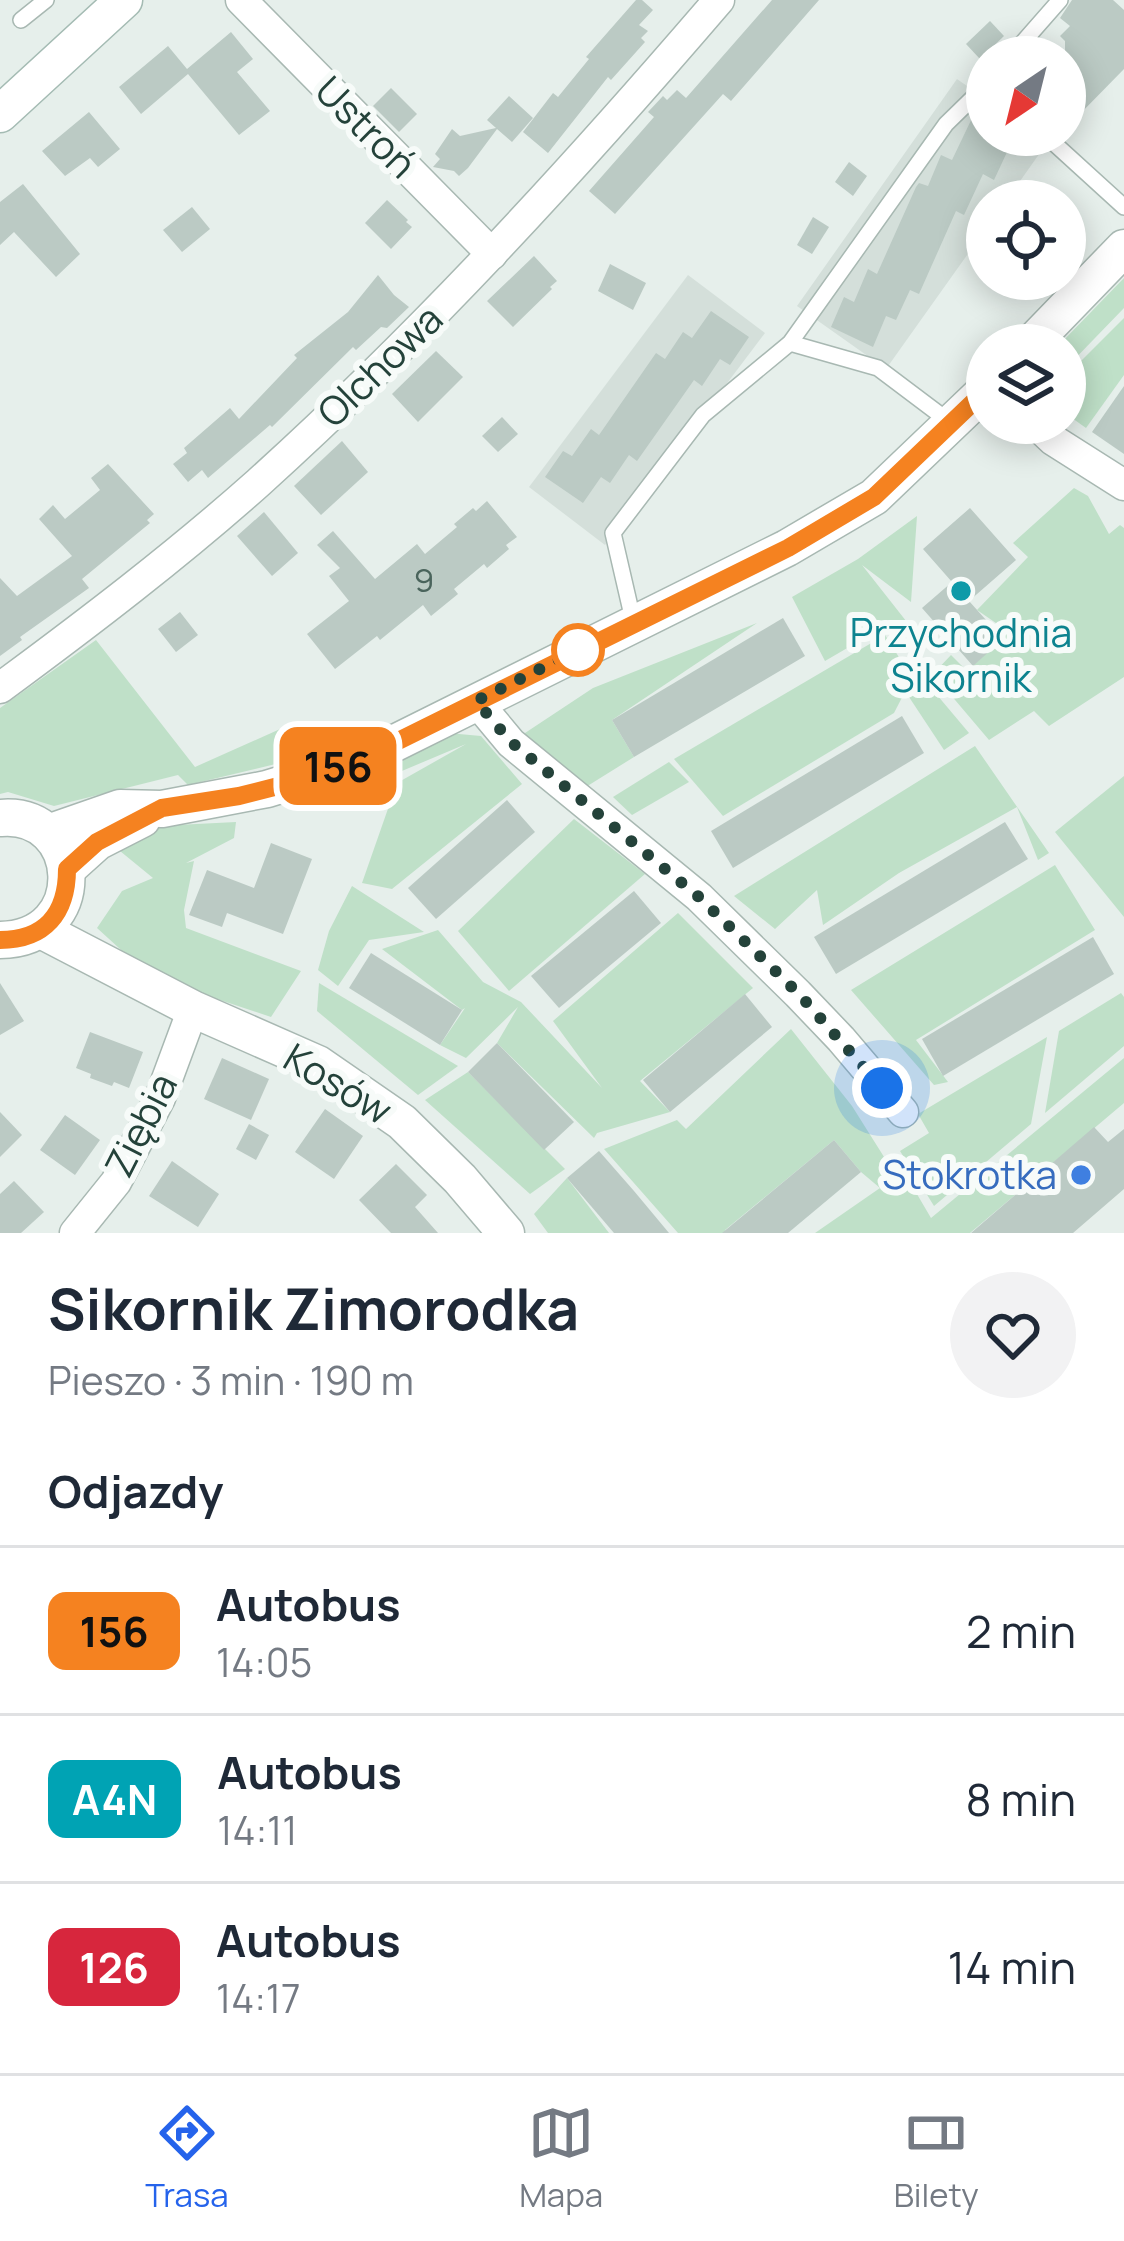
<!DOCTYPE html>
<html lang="pl">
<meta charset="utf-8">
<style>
:root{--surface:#fff;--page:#f2f2f3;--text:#1f2937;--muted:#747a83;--line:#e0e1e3;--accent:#2563eb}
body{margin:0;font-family:Manrope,sans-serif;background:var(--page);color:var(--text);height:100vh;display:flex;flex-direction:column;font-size:45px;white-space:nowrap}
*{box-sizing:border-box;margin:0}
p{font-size:39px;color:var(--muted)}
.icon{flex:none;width:66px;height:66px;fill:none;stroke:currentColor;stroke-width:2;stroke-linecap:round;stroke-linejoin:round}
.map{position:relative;height:1233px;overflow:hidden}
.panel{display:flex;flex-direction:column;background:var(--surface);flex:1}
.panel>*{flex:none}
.badge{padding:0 24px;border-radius:18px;font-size:42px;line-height:78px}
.needle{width:78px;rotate:215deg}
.tools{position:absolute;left:966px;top:36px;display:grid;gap:24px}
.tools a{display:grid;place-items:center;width:120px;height:120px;border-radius:50%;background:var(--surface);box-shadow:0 6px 30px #0003;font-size:60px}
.you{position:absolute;width:60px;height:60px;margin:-30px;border:9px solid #fff;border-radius:50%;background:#1a73e8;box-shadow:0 0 0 18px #1a73e833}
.map>.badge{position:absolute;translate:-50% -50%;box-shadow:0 0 0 6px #fff}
h2{padding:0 48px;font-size:45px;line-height:108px}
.round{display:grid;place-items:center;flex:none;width:126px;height:126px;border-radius:63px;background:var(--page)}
.headline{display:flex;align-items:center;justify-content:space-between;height:204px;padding:0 48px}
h1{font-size:57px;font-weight:700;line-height:90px}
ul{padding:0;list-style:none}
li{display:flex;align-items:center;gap:36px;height:168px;padding:0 48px;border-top:3px solid var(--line)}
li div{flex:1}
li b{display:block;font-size:45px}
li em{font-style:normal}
li .badge{min-width:132px;font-weight:700;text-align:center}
.menu{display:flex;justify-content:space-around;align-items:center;height:168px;border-top:3px solid var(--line);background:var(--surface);font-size:33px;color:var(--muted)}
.menu a{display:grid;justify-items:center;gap:6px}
.menu .on{color:var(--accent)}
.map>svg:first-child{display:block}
.built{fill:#d4dfda}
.green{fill:#bfe0c8}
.building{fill:#bbcac4}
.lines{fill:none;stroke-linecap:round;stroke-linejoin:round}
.service-casing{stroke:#a8b8b2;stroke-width:18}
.minor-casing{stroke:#a8b8b2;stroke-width:33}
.tertiary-casing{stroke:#a8b8b2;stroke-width:39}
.secondary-casing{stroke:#a4bbb3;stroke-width:39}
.service{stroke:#fff;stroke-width:15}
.minor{stroke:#fff;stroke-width:30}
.tertiary{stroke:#fff;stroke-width:36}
.secondary{stroke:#fff;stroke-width:36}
.line-casing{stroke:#fff;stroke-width:27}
.line{stroke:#f58220;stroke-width:18}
.walk{stroke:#24423a;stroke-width:12;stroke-dasharray:0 21.6}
.culture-dot{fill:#0f9aa8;stroke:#f7fbf9;stroke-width:4.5}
.stop-dot{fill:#fff;stroke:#f58220;stroke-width:6}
.shop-dot{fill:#3f7fe0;stroke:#f7fbf9;stroke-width:4.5}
.labels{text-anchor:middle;stroke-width:12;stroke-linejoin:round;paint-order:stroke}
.number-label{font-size:33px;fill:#4a645c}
.street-label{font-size:39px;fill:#24423a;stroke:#f7fbf9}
.culture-label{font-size:39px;fill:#0d838f;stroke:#f7fbf9}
.shop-label{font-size:39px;fill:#366cbe;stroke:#f7fbf9;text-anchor:end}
</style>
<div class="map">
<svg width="1124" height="1233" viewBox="0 0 1124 1233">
<rect width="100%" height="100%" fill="#e6efeb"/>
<g class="built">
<polygon points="957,79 987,100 987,135 1037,135 1047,143 1006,201 987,201 987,227 886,369 797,306"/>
<polygon points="688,275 765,333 605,545 529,487"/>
</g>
<g class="green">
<polygon points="1124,278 1124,308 1065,369 1065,345 1059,345"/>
<polygon points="1124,318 1124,375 1086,428 1065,413 1065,377"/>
<polygon points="1074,488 1088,496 1109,534 1120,525 1124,528 1124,677 1049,726 1034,711 989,740 933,674 951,655 967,671 1009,632 977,610 1028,557 1013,543"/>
<polygon points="917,516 911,602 862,565 910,626 895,637 885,626 825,661 792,597 858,559"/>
<polygon points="757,623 612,720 634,757 581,790 522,735 593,688"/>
<polygon points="885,635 912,678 894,713 723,816 674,759"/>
<polygon points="96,640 195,767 289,725 309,756 188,785 178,775 54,806 8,792 0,794 0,708"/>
<polygon points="932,689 969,733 944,750 909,697"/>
<polygon points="448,733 481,736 522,784 392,889 362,883 397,783 466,744 352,792 351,779"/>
<polygon points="975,746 1049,853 1038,860 1017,807 899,873 823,925 817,890 775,929 734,896"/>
<polygon points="669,762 689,782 632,815 613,797"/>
<polygon points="1124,776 1124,917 1055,832"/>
<polygon points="574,819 645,874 509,991 458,931"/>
<polygon points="236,822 234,838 186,863 194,861 184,910 186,928 301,971 271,1017 208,996 131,959 97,928 122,891 153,878 109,842 157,826"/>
<polygon points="1055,865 1095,930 916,1040 948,1082 934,1085 851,990"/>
<polygon points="352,886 424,932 369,940 338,986 318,970 329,931"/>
<polygon points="678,913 753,988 640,1081 670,1112 597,1133 594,1138 497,1043 518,1007 466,1058 440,1045 465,1008 462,1010 382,949 438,930 483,982 521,1002 602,1088 553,1021"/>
<polygon points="319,983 458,1066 418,1095 317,1011"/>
<polygon points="1121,993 1124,997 1124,1046 1045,1113 1059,1031"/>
<polygon points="791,1029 852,1106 896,1176 904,1172 931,1218 1124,1058 1124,1103 970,1233 815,1233 880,1188 861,1172 834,1140 725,1230 726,1233 678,1233 604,1149 677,1120 686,1129"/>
<polygon points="1047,1037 1031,1124 934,1206 900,1151 929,1133 918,1114"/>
<polygon points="468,1072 565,1169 530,1194 425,1100"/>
<polygon points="567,1178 609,1233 548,1233 534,1214"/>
</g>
<g class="building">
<polygon points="636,0 642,0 653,10 639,25 648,31 641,38 645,42 611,80 608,77 548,153 523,132 553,93 558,97 589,59 586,57"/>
<polygon points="772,0 819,0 731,101 723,94 615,214 589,191 654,117 648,112 663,96 667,100 677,90 686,98"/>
<polygon points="1072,0 1113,0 1124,10 1124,69 1076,118 1065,108 1065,41 1060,36 1070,26 1060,18"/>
<polygon points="990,21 1004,36 980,59 966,44"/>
<polygon points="231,32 253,59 237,72 270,111 239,135 188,74 141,114 119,87 168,46 187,69"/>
<polygon points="391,88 417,114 399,132 373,106"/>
<polygon points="509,96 533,118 512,142 497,129 468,168 459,176 454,171 433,167 440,159 435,154 452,129 460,136 496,128 487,120"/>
<polygon points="987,101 987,135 1015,135 994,180 983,174 964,215 956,211 919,294 910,290 896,320 886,316 873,347 831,327 844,297 854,302 868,269 877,274 916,187 919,183 928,186 941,155 952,160 974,114"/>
<polygon points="89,112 120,149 98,167 90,158 65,176 42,151"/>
<polygon points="849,162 867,176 853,196 835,182"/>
<polygon points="23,184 80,254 56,277 14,232 0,245 0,202"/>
<polygon points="387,200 408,220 406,222 412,227 391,249 365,223"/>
<polygon points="192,207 210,229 182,252 163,230"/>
<polygon points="813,217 829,227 812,254 797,245"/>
<polygon points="534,256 557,281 550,287 552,289 513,327 487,301"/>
<polygon points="610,264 646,283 633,310 598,291"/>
<polygon points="378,275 394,295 409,307 387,328 381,327 356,350 353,347 272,427 270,425 208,478 202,470 188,482 173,464 187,453 184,448 230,408 239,419 297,358 294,355 348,312"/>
<polygon points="711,311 749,337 730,365 720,359 702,386 694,380 637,461 629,455 610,483 601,477 583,503 545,477 563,451 572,456 591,429 599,435 656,353 665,359 683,332 692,338"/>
<polygon points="436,351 463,377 418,422 392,394"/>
<polygon points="1124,386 1124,454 1092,432"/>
<polygon points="502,417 518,434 498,452 482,436"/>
<polygon points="342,441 368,472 321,515 294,486"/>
<polygon points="108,464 154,514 147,520 150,523 82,579 89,588 20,637 22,640 0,656 0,578 17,596 72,556 39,519 53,505 65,519 100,490 91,478"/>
<polygon points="487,501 517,537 506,545 509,549 487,568 484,564 454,589 458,594 431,616 423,605 380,640 377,636 335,669 307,634 349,601 329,576 340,568 317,545 333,531 375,579 417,544 425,554 457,527 454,524 473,508 476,511"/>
<polygon points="970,508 1016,560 969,601 1003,639 973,666 922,608 952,582 923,549"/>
<polygon points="264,512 298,553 272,576 237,536"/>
<polygon points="180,612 198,635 176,652 158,629"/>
<polygon points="783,618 805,656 634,757 612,720"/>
<polygon points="902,716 924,753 733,868 711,831"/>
<polygon points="507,800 535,832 436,919 408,888"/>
<polygon points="1005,822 1028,859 836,974 814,937"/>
<polygon points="271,843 312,859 283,934 227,913 222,927 189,915 207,870 254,888"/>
<polygon points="634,891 661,923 559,1008 531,976"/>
<polygon points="1093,937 1114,974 943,1076 922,1039"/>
<polygon points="371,953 462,1010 440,1045 349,988"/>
<polygon points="0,983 24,1021 0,1035"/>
<polygon points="745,994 772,1027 670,1112 643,1080"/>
<polygon points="90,1032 143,1052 129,1088 114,1082 112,1086 90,1078 91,1074 76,1068"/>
<polygon points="497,1043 574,1122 544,1150 468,1072"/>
<polygon points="222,1058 269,1079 251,1120 204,1099"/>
<polygon points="325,1109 363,1136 334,1179 295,1152"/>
<polygon points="0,1112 22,1135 0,1157"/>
<polygon points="65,1115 100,1140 75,1175 40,1150"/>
<polygon points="249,1124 269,1135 256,1160 236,1149"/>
<polygon points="1094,1127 1108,1142 1124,1129 1124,1189 1073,1233 971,1233"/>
<polygon points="834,1140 861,1172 788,1233 722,1233"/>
<polygon points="599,1151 634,1191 669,1233 614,1233 567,1178"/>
<polygon points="172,1161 219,1194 198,1227 149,1196"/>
<polygon points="396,1164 427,1195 415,1207 438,1233 391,1233 359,1200"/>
<polygon points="14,1181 44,1212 21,1233 0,1233 0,1194"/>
</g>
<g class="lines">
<defs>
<g id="service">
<polyline points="21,20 46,0"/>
<polyline points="1010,57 1060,0"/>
<polyline points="1045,135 1124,207"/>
<polyline points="790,343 878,368 951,423"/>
<polyline points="634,624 613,533 703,415 790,343 946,124 987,84"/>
</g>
<g id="minor">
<polyline points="241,0 492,254"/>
<polyline points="1035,423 1053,440 1124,485"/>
<path d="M0 688C88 623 176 556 258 483 423 334 574 169 719 0"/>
<polyline points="476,701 511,743 699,897 798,994 841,1039 903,1112"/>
<polyline points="75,1233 116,1182 160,1098 193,1009"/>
</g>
<g id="tertiary">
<polyline points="1030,345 1124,248"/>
<path d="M0 818C84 810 93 939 0 940"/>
<polyline points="48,833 120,808 162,809 267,789 322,772 395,743 787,548 874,497 987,389"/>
<polyline points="67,869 97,842 142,819"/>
<polyline points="41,930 193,1009 318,1064 402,1122 460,1179 506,1233"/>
</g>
<polyline id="secondary" points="0,114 124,0"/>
</defs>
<use href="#service" class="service-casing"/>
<use href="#minor" class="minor-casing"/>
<use href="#tertiary" class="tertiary-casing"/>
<use href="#secondary" class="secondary-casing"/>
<use href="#service" class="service"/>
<use href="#minor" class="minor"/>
<use href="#tertiary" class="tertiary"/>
<use href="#secondary" class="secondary"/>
</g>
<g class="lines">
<defs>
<path id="line" d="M0 940C45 940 67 913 67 869L97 842 162 808 239 796 294 782 394 743 788 548 874 497 987 389"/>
</defs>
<use href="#line" class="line-casing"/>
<use href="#line" class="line"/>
<polyline class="walk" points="578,650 476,701 511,742 699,897 799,994 882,1088"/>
</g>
<circle class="culture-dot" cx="961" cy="591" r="12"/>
<circle class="stop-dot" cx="578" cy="650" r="24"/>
<circle class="shop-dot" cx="1081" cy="1175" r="12"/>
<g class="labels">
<g class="number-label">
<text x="424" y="592">9</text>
</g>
<g class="street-label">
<text transform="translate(366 127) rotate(45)" y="14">Ustroń</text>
<text transform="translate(380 366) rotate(-44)" y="14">Olchowa</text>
<text transform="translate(338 1084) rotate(31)" y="14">Kosów</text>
<text transform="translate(141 1125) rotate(-63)" y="14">Ziębia</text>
</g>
<g class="culture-label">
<text x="961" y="647">Przychodnia<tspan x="961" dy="45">Sikornik</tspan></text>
</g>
<g class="shop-label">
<text x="1057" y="1189">Stokrotka</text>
</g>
</g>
</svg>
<div class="tools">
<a><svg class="needle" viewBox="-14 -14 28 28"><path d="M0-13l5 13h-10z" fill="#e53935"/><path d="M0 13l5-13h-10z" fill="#747a83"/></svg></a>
<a><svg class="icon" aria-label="locate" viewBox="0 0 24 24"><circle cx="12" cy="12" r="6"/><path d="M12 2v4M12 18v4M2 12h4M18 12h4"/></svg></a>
<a><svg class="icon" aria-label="layers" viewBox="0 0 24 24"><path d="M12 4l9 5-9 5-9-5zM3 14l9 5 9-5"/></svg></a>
</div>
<div class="you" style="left:882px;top:1088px"></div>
<b class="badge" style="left:338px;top:766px;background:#f58220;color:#111">156</b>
</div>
<section class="panel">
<div class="headline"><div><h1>Sikornik Zimorodka</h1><p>Pieszo · 3 min · 190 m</p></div><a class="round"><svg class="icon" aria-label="heart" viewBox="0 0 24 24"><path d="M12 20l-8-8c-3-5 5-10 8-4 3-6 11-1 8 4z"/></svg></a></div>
<h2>Odjazdy</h2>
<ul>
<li><span class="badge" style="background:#f58220;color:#111">156</span><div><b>Autobus</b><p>14:05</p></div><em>2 min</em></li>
<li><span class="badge" style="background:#00a3b4;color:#fff">A4N</span><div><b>Autobus</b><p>14:11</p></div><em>8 min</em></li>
<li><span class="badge" style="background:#d7263d;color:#fff">126</span><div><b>Autobus</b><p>14:17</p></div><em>14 min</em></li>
</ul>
</section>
<nav class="menu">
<a class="on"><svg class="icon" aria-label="directions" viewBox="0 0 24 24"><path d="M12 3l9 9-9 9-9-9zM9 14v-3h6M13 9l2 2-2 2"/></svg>Trasa</a>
<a><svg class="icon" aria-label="map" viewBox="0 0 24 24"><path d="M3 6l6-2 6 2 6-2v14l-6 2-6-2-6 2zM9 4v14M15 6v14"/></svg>Mapa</a>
<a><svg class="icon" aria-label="tickets" viewBox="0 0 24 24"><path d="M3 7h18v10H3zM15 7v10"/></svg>Bilety</a>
</nav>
